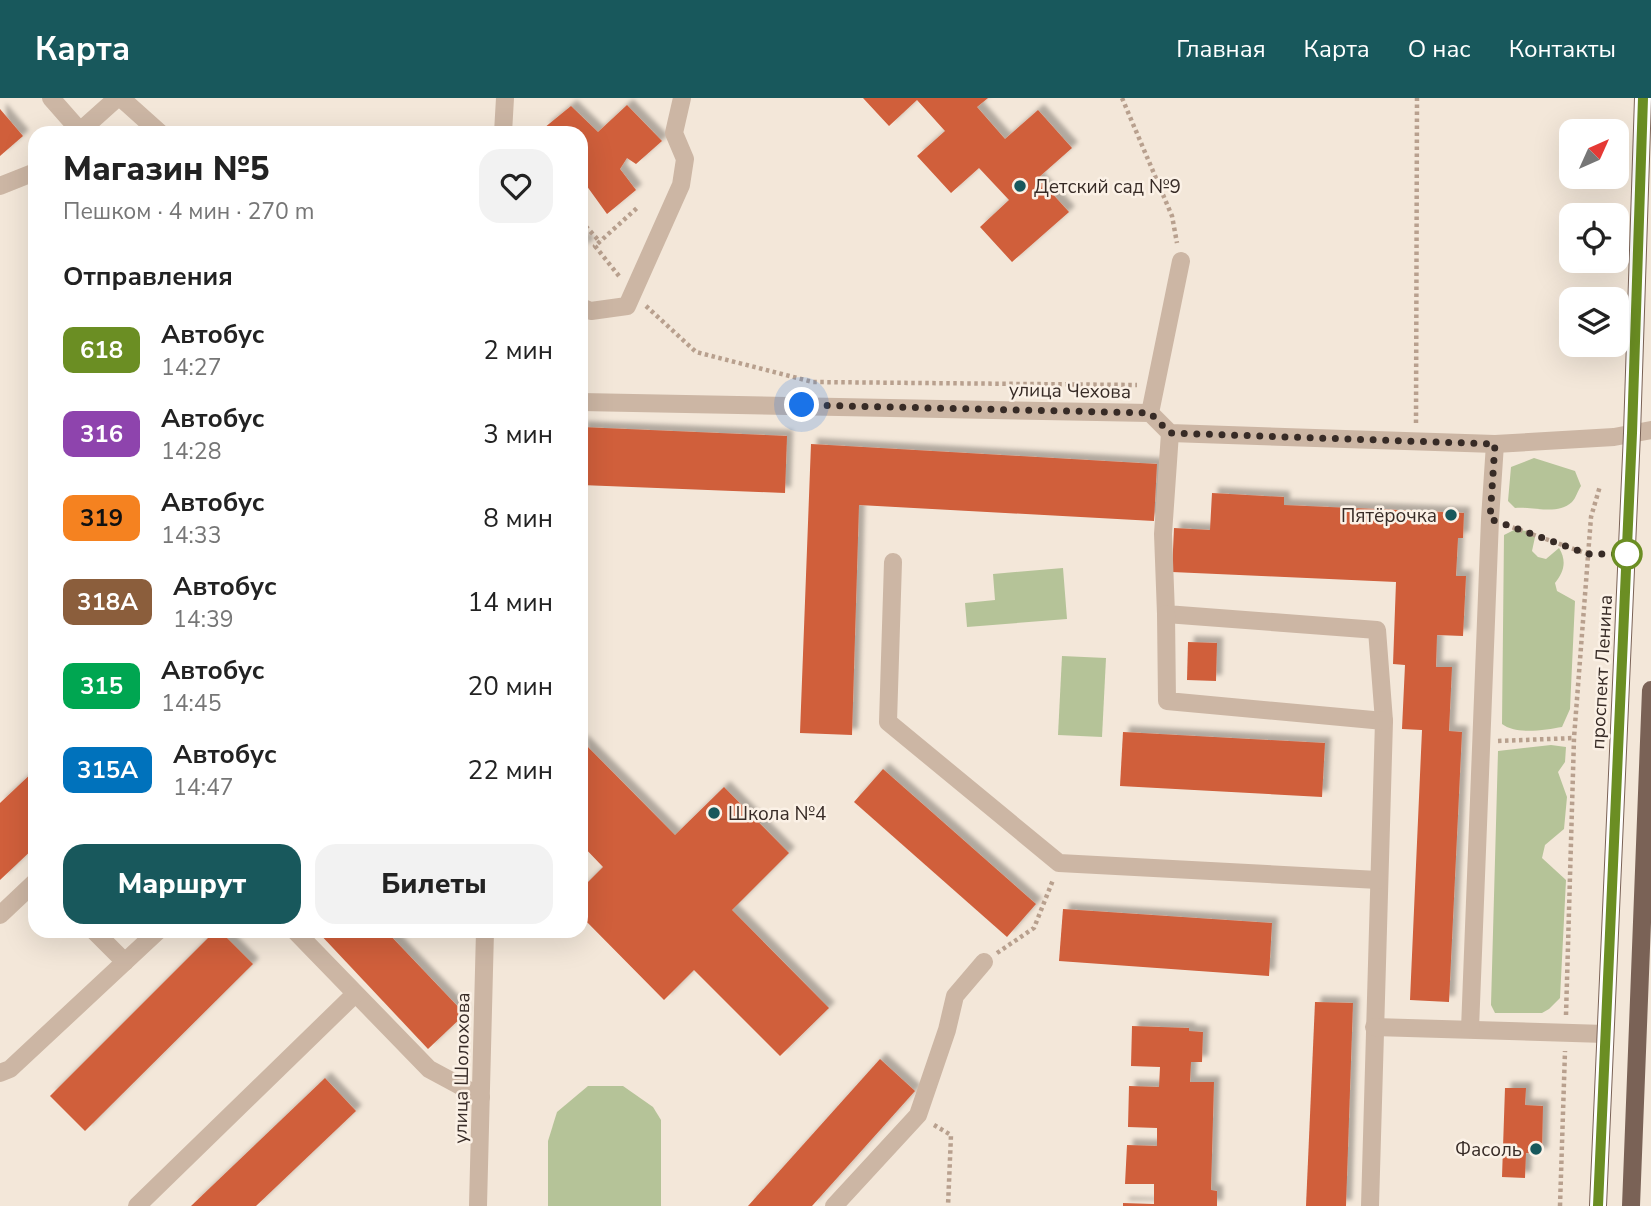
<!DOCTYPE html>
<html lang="ru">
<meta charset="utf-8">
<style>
:root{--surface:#fff;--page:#f2f2f2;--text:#222;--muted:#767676;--accent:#18585c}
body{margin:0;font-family:"Nunito Sans",sans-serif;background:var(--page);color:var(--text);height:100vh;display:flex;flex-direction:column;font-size:26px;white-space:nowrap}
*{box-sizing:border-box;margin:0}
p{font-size:23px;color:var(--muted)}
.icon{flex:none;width:38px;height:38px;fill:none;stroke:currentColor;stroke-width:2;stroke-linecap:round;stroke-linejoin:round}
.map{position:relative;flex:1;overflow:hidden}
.sheet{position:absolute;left:28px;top:28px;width:560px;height:812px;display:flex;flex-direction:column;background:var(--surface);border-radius:21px;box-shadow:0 7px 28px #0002}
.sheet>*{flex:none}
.badge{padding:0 14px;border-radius:10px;font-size:24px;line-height:46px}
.needle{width:46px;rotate:45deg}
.tools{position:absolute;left:1559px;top:21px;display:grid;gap:14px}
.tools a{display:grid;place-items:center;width:70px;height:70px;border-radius:14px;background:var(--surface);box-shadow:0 7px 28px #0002;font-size:35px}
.you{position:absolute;width:35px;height:35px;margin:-18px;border:5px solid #fff;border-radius:50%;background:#1a73e8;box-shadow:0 0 0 10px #1a73e833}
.map>.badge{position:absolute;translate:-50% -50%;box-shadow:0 0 0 4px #fff}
h2{padding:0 35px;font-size:26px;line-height:63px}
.round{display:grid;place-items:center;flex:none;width:74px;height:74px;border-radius:21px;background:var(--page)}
.head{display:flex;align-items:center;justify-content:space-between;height:119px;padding:0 35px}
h1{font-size:33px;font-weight:800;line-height:52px}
.cta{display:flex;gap:14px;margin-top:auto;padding:14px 35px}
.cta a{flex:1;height:80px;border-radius:21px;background:var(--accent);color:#fff;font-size:28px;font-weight:800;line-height:80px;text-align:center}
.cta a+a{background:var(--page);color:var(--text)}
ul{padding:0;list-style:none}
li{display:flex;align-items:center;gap:21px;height:84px;padding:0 35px}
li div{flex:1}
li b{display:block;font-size:26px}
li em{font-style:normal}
li .badge{min-width:77px;font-weight:700;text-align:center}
header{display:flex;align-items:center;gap:42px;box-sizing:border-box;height:98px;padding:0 35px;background:var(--accent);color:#fff}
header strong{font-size:33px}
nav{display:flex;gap:38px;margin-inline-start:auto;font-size:24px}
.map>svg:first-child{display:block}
.green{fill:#b5c398}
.building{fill:#d05e3b;filter:url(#shadow)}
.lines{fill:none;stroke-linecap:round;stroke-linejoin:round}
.path{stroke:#b8a08e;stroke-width:4.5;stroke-dasharray:3.5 3.5;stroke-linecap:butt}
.minor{stroke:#ccb6a4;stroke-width:18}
.major{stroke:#7a6256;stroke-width:18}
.line-casing{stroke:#fff;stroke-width:16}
.line{stroke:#6b8e23;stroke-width:10}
.walk{stroke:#372b26;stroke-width:7;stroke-dasharray:0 12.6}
.poi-dot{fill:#18585c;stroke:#fbf1e6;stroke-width:2.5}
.stop-dot{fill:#fff;stroke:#6b8e23;stroke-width:3.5}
.labels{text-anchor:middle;stroke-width:5;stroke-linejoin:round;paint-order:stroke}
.poi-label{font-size:19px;fill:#372b26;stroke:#fbf1e6;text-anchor:start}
.street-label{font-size:19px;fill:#372b26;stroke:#fbf1e6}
</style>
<header>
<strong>Карта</strong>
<nav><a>Главная</a><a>Карта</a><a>О нас</a><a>Контакты</a></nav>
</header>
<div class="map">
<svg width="1651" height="1108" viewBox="0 0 1651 1108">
<defs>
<filter id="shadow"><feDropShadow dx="6" dy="-6" stdDeviation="2" flood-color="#0004"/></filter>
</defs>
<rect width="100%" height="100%" fill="#f3e7d9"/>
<g class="green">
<path d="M1534 360 1575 373 1581 388C1578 392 1576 400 1572 404 1557 418 1533 408 1515 410L1508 403 1511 369Z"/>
<path d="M1516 431 1532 434 1535 439 1532 453 1538 459 1546 461 1559 450C1567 463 1564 474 1555 485L1557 493 1575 503 1570 611 1562 629C1545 632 1516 637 1502 626L1504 437Z"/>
<polygon points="1063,470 1067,521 967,529 965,505 995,502 993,476"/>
<polygon points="1062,558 1106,560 1102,639 1058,637"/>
<polygon points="1551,647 1566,649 1565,664 1558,674 1567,699 1564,731 1545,747 1542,760 1566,782 1560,900 1549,911 1542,915 1495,915 1491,907 1498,653"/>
<polygon points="588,988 623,988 653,1009 661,1022 661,1108 548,1108 548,1043 557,1014"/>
</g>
<g class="building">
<polygon points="863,0 988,0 977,9 1005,41 1038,12 1072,50 1038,80 1069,114 1012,164 980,129 1009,102 979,70 951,95 917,58 945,33 917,2 889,28"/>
<polygon points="627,7 662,43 636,66 627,60 620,71 636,92 607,116 581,80 581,35 548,35 544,30 571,8 598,34"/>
<polygon points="0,11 23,38 0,58"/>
<polygon points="581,138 588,146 581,153"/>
<polygon points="581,329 787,338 785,395 581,387"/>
<polygon points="811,346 1157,366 1154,423 859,407 852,637 800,635"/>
<polygon points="1212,395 1284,399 1284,407 1464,415 1463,440 1458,440 1456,478 1466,478 1463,538 1437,537 1436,569 1452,569 1449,633 1462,634 1449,904 1410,902 1422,632 1402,631 1405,567 1393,566 1396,484 1172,474 1174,430 1210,432"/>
<polygon points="1188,544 1217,545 1216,583 1187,582"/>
<polygon points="1123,634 1325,645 1322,699 1120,688"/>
<polygon points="581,642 675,737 724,689 789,755 732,812 829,910 780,958 694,872 664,902 581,818 581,791 603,769 581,746"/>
<polygon points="883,671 1036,806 1007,839 854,704"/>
<polygon points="35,672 35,749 0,782 0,705"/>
<polygon points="1063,811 1272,825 1269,878 1059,863"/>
<polygon points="215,833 220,833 253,866 85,1033 50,998"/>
<polygon points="317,833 386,833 465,916 428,951"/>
<polygon points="1315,904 1353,905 1346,1108 1306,1108"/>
<polygon points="1132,928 1189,930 1189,933 1203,934 1202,964 1191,964 1190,984 1214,984 1211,1092 1217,1093 1217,1108 1123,1108 1123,1105 1154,1106 1154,1086 1125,1086 1127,1047 1157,1048 1157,1030 1128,1029 1129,988 1159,989 1160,969 1131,968"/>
<polygon points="880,961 915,993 812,1108 748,1108"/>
<polygon points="325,980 356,1013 256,1108 191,1108"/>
<polygon points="1505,990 1526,990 1525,1007 1543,1008 1542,1056 1526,1055 1525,1080 1502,1079"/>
</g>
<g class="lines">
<g class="path">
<polyline points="1122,0 1172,118 1177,145"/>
<polyline points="581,123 600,144"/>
<polyline points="619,178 595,148 637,110"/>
<polyline points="646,208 696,254 813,284 1137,287"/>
<polyline points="1416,325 1417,0"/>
<polyline points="30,383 35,383"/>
<polyline points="1506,427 1588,456"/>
<polyline points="1498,643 1574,640"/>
<polyline points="997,855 1034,830 1053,782"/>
<polyline points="1566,917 1574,640 1591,419 1600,388"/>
<polyline points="934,1027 951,1037 948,1108"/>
<polyline points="1560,1108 1565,953"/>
</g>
<g class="minor">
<polyline points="51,0 80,33"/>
<polyline points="121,0 160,35"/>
<polyline points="78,35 117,0"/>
<polyline points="503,35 505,0"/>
<polyline points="0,88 35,74"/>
<polyline points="581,209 591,213 627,208 681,87 685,61 674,35 682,0"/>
<polyline points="581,304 1150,315 1170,335 1495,346 1614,339 1651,332"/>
<polyline points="1150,315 1181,163"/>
<polyline points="1170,335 1163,436 1166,516 1377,532 1384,623 1370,1108"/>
<polyline points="893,464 888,624 1059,765 1378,782"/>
<polyline points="1166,516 1167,603 1384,623"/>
<polyline points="0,817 35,784"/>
<polyline points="94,833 125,864"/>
<polyline points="295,833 429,971 481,999"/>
<polyline points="1374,929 1605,936"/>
<polyline points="1470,931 1490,421 1495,346"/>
<polyline points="0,975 10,971 158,833"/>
<polyline points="137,1108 355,896"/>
<polyline points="478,1108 485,833"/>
<polyline points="834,1108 918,1017 947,932 955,898 984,864"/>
</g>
<g class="major">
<polyline points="1598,1108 1632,335 1643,0"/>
<polyline points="1631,1108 1651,592"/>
</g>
</g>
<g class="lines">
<defs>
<polyline id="line" points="1598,1108 1632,335 1643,0"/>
</defs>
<use href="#line" class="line-casing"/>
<use href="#line" class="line"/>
<polyline class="walk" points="802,307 1150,315 1170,335 1495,346 1490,421 1588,456 1627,456"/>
</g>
<g class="poi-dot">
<circle cx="1020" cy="88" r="7"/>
<circle cx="1451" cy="417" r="7"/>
<circle cx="714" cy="715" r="7"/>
<circle cx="1536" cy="1051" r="7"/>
</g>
<circle class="stop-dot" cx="1627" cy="456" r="14"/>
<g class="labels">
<g class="poi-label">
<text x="1034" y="95">Детский сад №9</text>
<text x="1437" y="424" text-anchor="end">Пятёрочка</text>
<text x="728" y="722">Школа №4</text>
<text x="1522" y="1058" text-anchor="end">Фасоль</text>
</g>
<g class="street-label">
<text transform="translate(1070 292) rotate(1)" y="7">улица Чехова</text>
<text transform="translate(1601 574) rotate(-87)" y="7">проспект Ленина</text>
<text transform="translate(461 970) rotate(-89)" y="7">улица Шолохова</text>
</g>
</g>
</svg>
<div class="tools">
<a><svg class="needle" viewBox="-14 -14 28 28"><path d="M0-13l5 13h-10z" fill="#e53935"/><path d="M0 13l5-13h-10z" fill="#767676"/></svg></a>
<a><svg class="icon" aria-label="locate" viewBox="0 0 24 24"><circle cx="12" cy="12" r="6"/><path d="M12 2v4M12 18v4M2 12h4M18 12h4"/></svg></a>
<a><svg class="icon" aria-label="layers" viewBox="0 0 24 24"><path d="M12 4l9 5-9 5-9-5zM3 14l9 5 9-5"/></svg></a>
</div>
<div class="you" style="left:802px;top:307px"></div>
<section class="sheet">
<div class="head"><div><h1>Магазин №5</h1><p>Пешком · 4 мин · 270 m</p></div><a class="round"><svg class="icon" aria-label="heart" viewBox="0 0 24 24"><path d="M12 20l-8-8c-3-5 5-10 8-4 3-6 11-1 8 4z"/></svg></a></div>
<h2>Отправления</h2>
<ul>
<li><span class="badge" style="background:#6b8e23;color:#fff">618</span><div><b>Автобус</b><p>14:27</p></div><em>2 мин</em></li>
<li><span class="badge" style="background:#8e44ad;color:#fff">316</span><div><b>Автобус</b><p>14:28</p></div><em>3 мин</em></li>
<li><span class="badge" style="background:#f58220;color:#111">319</span><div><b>Автобус</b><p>14:33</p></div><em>8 мин</em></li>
<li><span class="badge" style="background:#8b5e3c;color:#fff">318А</span><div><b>Автобус</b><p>14:39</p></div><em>14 мин</em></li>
<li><span class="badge" style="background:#00a651;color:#fff">315</span><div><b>Автобус</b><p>14:45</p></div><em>20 мин</em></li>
<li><span class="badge" style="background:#0072bc;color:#fff">315А</span><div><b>Автобус</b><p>14:47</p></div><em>22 мин</em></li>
</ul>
<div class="cta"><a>Маршрут</a><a>Билеты</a></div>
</section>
</div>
